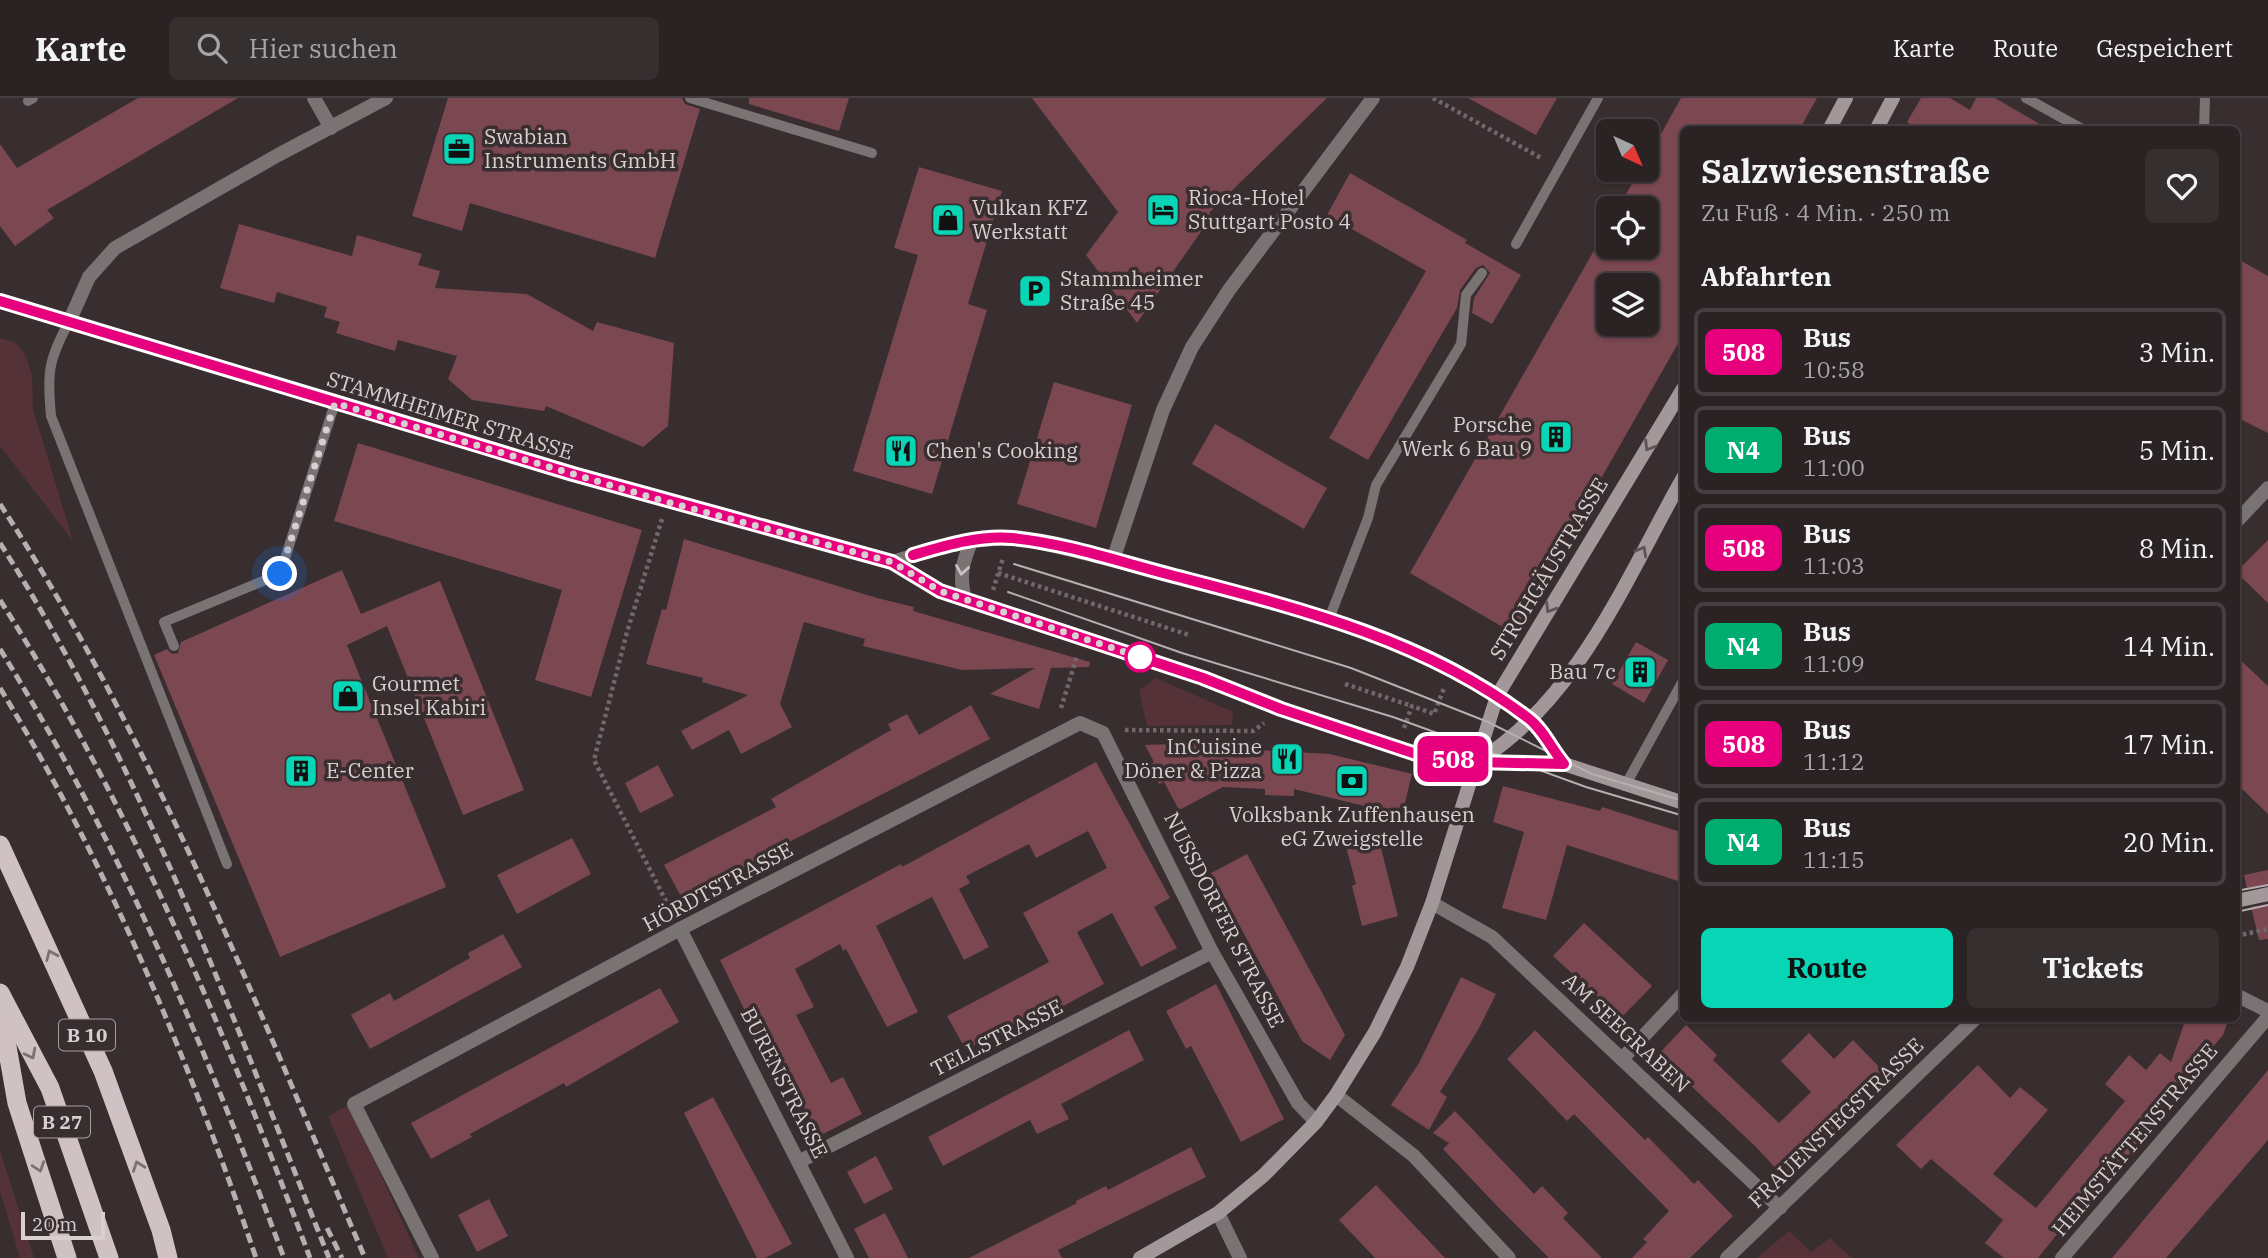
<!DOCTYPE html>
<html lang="de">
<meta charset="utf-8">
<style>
:root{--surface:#2a2223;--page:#362f30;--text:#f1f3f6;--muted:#a5a4a6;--line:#463f41;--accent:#08d5b5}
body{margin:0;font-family:"IBM Plex Serif",serif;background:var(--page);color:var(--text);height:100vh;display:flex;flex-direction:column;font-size:26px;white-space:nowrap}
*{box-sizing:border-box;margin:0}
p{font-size:23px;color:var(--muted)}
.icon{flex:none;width:38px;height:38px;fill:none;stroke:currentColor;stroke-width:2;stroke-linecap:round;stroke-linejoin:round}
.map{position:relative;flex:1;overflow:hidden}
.side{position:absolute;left:1680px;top:28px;width:560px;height:896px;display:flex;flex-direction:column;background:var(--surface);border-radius:10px;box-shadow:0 2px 5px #0004,0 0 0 2px var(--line)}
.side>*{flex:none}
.badge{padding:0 14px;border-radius:10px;font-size:24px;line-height:46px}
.needle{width:46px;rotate:136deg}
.tools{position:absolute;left:1596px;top:21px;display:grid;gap:14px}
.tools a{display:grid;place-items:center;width:63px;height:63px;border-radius:10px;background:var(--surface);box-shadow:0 2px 5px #0004,0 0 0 2px var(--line);font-size:35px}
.scale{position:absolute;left:21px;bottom:18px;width:84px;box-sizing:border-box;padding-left:7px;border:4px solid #d7cfd0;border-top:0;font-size:19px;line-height:24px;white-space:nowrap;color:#d7cfd0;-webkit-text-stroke:5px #382d2f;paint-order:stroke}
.you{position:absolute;width:35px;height:35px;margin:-18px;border:5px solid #fff;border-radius:50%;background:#1a73e8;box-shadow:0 0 0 10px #1a73e833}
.map>.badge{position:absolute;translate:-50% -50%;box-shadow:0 0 0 4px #fff}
h2{padding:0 21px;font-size:26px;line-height:63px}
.round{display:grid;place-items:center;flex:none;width:74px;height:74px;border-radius:10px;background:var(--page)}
.summary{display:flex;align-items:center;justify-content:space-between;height:119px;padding:0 21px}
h1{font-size:33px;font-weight:800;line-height:52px}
.button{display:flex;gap:14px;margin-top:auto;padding:14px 21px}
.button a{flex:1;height:80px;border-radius:10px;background:var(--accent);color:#111;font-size:28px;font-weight:800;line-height:80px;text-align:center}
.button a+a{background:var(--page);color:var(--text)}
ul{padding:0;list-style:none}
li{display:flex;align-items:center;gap:21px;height:88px;margin:0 14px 10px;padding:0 7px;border:4px solid var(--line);border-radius:10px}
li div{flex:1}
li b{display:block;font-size:26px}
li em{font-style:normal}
li .badge{min-width:77px;font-weight:700;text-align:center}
header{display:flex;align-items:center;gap:42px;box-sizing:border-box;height:98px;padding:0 35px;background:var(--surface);border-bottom:2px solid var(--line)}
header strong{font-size:33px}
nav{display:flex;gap:38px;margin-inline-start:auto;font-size:24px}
.search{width:490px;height:63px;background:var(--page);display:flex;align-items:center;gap:18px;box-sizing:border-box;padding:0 24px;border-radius:10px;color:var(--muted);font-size:26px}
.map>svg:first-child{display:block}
.green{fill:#543238}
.building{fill:#7b4751;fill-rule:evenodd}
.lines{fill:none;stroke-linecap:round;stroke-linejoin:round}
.path{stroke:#72686a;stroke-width:4.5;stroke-dasharray:3.5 3.5;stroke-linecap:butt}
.service{stroke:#797374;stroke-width:10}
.minor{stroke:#797374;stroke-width:14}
.tertiary{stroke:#797374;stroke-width:14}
.secondary{stroke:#a2989a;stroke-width:14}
.trunk{stroke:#d0c2c4;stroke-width:19}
.tram{stroke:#b6aeaf;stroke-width:2}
.rail{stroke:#b6aeaf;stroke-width:5;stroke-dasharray:10 5;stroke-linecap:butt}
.oneway{stroke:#5d5254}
.oneway2{stroke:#c9c1c2}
.oneway3{stroke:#7c7072}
.line-casing{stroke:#fff;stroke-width:16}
.line{stroke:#e6007e;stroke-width:10}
.walk{stroke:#d7cfd0;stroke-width:7;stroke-dasharray:0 12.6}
.stop-dot{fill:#fff;stroke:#e6007e;stroke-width:3.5}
.labels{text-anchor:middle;stroke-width:7;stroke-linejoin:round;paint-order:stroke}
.shield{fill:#382d2f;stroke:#a79ea0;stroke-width:2}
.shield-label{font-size:19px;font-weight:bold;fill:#d7cfd0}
.poi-label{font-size:21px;fill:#d7cfd0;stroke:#382d2f;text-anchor:start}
.street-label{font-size:21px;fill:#d7cfd0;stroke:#382d2f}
</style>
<header>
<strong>Karte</strong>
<div class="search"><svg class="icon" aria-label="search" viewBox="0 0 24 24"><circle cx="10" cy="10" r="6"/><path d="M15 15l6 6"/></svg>Hier suchen</div>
<nav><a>Karte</a><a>Route</a><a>Gespeichert</a></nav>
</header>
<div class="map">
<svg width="2268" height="1160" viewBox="0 0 2268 1160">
<rect width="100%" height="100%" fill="#382d2f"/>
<g class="green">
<polygon points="0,240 16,245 26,258 32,277 33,311 73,443 0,348"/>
<polygon points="1156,580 1233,614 1232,627 1147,628 1139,592"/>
<polygon points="349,1007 419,1160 388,1160 328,1018"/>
<polygon points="0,1052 34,1160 20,1160 0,1093"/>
<polygon points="1789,1133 1811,1154 1830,1140 1852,1160 1757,1160"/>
</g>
<g class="building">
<polygon points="138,0 238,0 47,112 54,120 15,148 0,128 0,46 17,70"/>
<polygon points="448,0 682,0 685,6 700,11 655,160 470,105 462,133 412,118"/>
<polygon points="749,0 849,0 839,33 749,6"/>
<polygon points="1032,0 1327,0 1209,115 1212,118 1137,225 1086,157 1118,114"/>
<polygon points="1468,0 1557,0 1536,37"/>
<path d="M1681 0H1817L1799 32H1684V235L1513 535 1410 475 1608 128V149H1647V110H1618L1640 72H1647V61ZM1608 187H1647V226H1608Z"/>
<polygon points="1921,0 1950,0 1970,12 1976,0 1995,0 2050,32 1919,32 1907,24"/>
<polygon points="919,69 1002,93 968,206 987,212 932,396 853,373 918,157 894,150"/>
<polygon points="1350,75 1467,142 1465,145 1521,177 1492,226 1472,215 1474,200 1490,175 1483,167 1476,170 1460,192 1457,210 1368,362 1329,340 1426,173 1327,117"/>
<polygon points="239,126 352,158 357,137 422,156 418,167 440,173 435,190 527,196 593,233 597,224 674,245 668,328 643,349 546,308 544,313 472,302 448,281 457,258 398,242 395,253 336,235 340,224 324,219 327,209 277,194 274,205 220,190"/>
<polygon points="2236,160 2268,178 2268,335 2236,319"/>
<polygon points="1054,284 1132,307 1096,430 1017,406"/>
<polygon points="1215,326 1327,390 1304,431 1192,366"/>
<polygon points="358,345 642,432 591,599 535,582 562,492 334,423"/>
<polygon points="684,441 877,500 914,509 913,513 1090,564 1089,569 1051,570 1039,611 990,596 1035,570 962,572 863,548 865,541 804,524 780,606 792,629 741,656 729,632 692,652 681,633 748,597 702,584 703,580 646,566 662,511 666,512"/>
<polygon points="2268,442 2268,505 2236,474"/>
<polygon points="342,472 361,516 440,483 524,692 463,717 387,528 347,547 446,789 280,859 154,557 167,551 172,556 178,555 181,544"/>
<polygon points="1636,544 1668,562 1644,605 1612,586"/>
<polygon points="2236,558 2268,588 2268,716 2236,685"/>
<polygon points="971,607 990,641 793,742 684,804 664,767 776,709 771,701 891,632 888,626 907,616 919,637"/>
<polygon points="1202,645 1201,649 1330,656 1412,676 1402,717 1294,691 1294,698 1265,697 1265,691 1223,689 1179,712 1164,684 1159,686 1149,667 1154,664 1145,647"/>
<polygon points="1096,664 1170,800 1154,809 1177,850 1141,869 1112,815 1077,834 1104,886 1017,933 1013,926 966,952 947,918 1049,864 1023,815 1107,770 1088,733 1036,760 1029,746 966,778 970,785 959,791 989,849 964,862 932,799 876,828 918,914 887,929 846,851 843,853 840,846 795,871 814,909 796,917 831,985 843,979 862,1016 819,1038 789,981 781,986 720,862 901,766 902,769"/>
<polygon points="658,667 674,698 640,715 625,685"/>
<polygon points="1503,688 1600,713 1602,709 1684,735 1684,785 1567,747 1546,822 1502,810 1524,734 1493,724"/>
<polygon points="572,740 591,776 517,816 497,777"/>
<polygon points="1379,742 1398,818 1362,828 1352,788 1356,786 1346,749"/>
<polygon points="1247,756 1345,937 1330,962 1302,943 1211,775"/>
<polygon points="2268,772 2268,787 2247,791 2244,777"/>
<polygon points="2268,806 2268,841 2259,842 2251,809"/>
<polygon points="1584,825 1652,888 1621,920 1553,858"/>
<polygon points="503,836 522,869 370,951 351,917 390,895 394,903 470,860 468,855"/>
<polygon points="1461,879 1496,896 1478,932 1440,994 1447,999 1429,1032 1391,1007 1419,965"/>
<polygon points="1216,886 1284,1021 1241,1044 1191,948 1186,951 1166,913"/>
<polygon points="660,890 679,924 566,989 564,985 470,1036 472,1039 431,1061 411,1025"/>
<polygon points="2186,920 2229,920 2223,937 2137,1039 2141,1042 2091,1104 2086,1100 2038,1160 2004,1160 1985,1145 2003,1122 1931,1061 1921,1071 1896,1047 1978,967 2010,1000 2020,989 2048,1012 1993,1076 2036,1110 2125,1003 2105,986 2129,957 2146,972 2160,955 2171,964"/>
<polygon points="1686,927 1717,957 1713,962 1779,1025 1811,994 1781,963 1809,935 1834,961 1853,942 1884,974 1833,1025 1837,1028 1784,1079 1755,1048 1689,986 1686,990 1655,960"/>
<polygon points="1129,932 1144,962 1061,1006 1069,1021 1037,1036 1030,1022 943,1068 928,1039"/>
<polygon points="1535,932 1645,1042 1648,1039 1694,1086 1698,1082 1733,1118 1690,1160 1632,1160 1647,1144 1643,1141 1669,1113 1574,1016 1567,1023 1507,961"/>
<polygon points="2268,972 2268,1042 2166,1160 2112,1160"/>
<polygon points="713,999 792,1146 765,1160 757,1160 684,1015"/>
<polygon points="1455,1013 1534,1096 1542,1088 1568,1115 1563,1120 1602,1160 1549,1160 1498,1109 1443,1051 1449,1045 1433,1035"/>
<polygon points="1191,1049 1206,1079 1058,1152 1062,1160 969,1160 1077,1105 1076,1103 1106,1088 1108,1092"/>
<polygon points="876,1058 893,1091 864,1106 847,1074"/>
<polygon points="1376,1087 1445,1160 1375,1160 1339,1122"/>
<polygon points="489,1101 508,1138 477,1154 458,1117"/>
<polygon points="885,1115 900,1144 908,1160 869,1160 854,1131"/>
</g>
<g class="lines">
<g class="path">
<polyline points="1433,0 1543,61"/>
<polyline points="662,421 627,534 594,662 672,815"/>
<polyline points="998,475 1189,537"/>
<polyline points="993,492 1003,460"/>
<polyline points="1345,586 1412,608"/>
<polyline points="1061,610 1077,558"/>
<polyline points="1404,630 1412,608 1434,616 1444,590"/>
<polyline points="1125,632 1253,633 1264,625"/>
<polyline points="2236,838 2268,831"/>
</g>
<g class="service">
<polyline points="690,0 872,55"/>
<polyline points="2026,0 2084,32"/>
<polyline points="28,3 33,0"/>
<polyline points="2204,32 2205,0"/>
<polyline points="1516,146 1598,0"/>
<path d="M69 224C48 262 47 276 51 318L227 766"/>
<polyline points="1329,521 1368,420 1376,387 1461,246 1466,197 1482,175"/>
<polyline points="174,548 164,524 280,476 335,305"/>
<polyline points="1625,688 1684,581"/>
</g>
<g class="minor">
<polyline points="314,0 331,30"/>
<polyline points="69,224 89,179 115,150 278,57 386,0"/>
<polyline points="2236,424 2268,390"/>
<polyline points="1113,462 1163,312 1192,249 1229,192 1373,0"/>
<polyline points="1432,805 1492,839 1780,1110"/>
<polyline points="680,831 847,1160"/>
<polyline points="2236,897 2268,913"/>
<polyline points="1623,960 1684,895"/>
<polyline points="1336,997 1414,1058 1509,1160"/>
<polyline points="800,1063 1212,854"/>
<polyline points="1218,1115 1240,1160"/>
<polyline points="432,1160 354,1006 680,831 1080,625 1103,635 1212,854 1298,1005 1316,1024"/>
<polyline points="1727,1160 1976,920"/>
<polyline points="2062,1160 2268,919"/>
</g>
<g class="tertiary">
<polyline points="0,203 573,376 892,464 940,493 1203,580 1281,611 1419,657 1477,664"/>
<path d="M892 464C938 450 983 435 1032 443 1100 458 1167 476 1234 494 1324 518 1419 544 1497 598"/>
<path d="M965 502C959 478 962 465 972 442"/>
</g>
<g class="secondary">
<polyline points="1829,32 1846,0"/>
<polyline points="1876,32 1893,0"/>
<polyline points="1497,598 1532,623 1564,666"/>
<path d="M1477 664C1579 601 1627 478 1684 378"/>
<polyline points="1477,664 1564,666 1684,705"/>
<polyline points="2236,803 2268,796"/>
<polyline points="1140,1160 1218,1115 1264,1077 1316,1024 1336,997 1375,934 1407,869 1432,805 1497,598 1684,289"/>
</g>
<g class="trunk">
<polyline points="0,747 103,973 161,1132 168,1160"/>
<polyline points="0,895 50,990 109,1160"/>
<polyline points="0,909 17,1005 67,1160"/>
</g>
<g class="tram">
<polyline points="1014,466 1351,570 1488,624 1592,676 1684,703"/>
<polyline points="1008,494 1182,555 1393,619 1586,689 1684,718"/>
<polyline points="2236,793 2268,787"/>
<polyline points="2236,814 2268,807"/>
</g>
<g class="rail">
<path d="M0 406C152 640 255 904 365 1160"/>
<path d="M0 445C142 668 231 916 329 1160"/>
<path d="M0 502C130 706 225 933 310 1160"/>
<path d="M0 551C118 741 206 951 284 1160"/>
<path d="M0 590C108 767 190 964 256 1160"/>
<polyline points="327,1130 342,1160"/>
</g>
</g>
<defs><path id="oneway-chevron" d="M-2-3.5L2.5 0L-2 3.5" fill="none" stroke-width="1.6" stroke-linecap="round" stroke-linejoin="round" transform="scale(1.75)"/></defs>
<g class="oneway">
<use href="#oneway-chevron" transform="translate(1649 348) rotate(122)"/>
<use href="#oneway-chevron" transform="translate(1642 453) rotate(-61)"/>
<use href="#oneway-chevron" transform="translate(1550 510) rotate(121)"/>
</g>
<use class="oneway2" href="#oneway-chevron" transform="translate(962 472) rotate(99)"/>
<g class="oneway3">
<use href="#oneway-chevron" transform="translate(51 857) rotate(-114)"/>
<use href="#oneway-chevron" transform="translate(31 956) rotate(63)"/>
<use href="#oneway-chevron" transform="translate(138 1068) rotate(-110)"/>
<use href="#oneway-chevron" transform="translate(39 1069) rotate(71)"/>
</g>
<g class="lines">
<defs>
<path id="line" d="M0 203 573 376 892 464 940 493 1203 580 1281 611 1419 657 1477 664 1564 666C1552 652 1543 631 1528 620 1423 540 1293 509 1167 476 1117 463 1064 445 1012 440 979 437 944 448 913 457"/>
</defs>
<use href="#line" class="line-casing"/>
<use href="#line" class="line"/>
<polyline class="walk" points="280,476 335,305 667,404 892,464 940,493 1143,560 1140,559"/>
</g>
<defs>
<symbol id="office-square" viewBox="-11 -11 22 22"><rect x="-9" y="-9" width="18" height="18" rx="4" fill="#08d5b5" stroke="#382d2f"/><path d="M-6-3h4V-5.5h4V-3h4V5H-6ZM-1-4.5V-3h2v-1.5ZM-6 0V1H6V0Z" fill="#111"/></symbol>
<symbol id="hotel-square" viewBox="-11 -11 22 22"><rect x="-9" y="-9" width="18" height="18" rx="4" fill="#08d5b5" stroke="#382d2f"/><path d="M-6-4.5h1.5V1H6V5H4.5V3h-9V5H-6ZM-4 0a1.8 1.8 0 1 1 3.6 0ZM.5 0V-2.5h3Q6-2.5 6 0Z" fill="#111"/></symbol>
<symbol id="shop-square" viewBox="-11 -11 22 22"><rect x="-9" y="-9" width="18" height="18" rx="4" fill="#08d5b5" stroke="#382d2f"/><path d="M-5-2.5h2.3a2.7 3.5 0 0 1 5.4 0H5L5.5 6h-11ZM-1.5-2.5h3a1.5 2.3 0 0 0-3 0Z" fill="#111"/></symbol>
<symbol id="parking-square" viewBox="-11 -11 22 22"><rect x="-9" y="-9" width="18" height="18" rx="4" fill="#08d5b5" stroke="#382d2f"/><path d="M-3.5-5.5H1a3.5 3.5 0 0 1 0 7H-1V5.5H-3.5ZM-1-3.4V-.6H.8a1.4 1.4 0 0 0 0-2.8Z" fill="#111"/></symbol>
<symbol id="building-square" viewBox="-11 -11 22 22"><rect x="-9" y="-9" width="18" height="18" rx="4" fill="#08d5b5" stroke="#382d2f"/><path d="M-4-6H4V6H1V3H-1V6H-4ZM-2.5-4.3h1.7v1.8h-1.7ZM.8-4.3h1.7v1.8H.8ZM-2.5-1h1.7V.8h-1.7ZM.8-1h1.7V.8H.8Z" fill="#111"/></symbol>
<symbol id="restaurant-square" viewBox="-11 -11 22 22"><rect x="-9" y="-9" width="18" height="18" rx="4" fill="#08d5b5" stroke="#382d2f"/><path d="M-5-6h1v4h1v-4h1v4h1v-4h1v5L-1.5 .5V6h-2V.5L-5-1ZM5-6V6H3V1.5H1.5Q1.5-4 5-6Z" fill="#111"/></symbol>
<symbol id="bank-square" viewBox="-11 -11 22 22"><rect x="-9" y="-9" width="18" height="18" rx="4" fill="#08d5b5" stroke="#382d2f"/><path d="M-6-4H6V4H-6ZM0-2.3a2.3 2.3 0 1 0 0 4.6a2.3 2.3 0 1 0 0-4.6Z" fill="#111"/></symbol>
</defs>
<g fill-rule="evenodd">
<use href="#office-square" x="440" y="32" width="38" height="38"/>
<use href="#hotel-square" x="1144" y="93" width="38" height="38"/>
<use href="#shop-square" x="929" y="103" width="38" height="38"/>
<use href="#parking-square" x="1016" y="174" width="38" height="38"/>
<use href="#building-square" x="1537" y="320" width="38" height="38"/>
<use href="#restaurant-square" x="882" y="334" width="38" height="38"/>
<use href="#building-square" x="1621" y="555" width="38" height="38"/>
<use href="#shop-square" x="329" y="579" width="38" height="38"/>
<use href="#restaurant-square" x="1268" y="642" width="38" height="38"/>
<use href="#building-square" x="282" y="654" width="38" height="38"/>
<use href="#bank-square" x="1333" y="664" width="38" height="38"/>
</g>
<circle class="stop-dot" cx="1140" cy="559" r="14"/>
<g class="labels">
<g class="shield">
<rect x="59" y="921.5" width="56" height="31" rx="5"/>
<rect x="34" y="1008.5" width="56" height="31" rx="5"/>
</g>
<g class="shield-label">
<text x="87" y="944">B 10</text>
<text x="62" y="1031">B 27</text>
</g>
<g class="poi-label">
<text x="484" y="46">Swabian<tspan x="484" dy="24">Instruments GmbH</tspan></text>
<text x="1188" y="107">Rioca-Hotel<tspan x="1188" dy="24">Stuttgart Posto 4</tspan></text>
<text x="972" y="117">Vulkan KFZ<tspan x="972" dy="24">Werkstatt</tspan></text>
<text x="1060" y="188">Stammheimer<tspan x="1060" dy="24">Straße 45</tspan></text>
<text x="1532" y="334" text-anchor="end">Porsche<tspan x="1532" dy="24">Werk 6 Bau 9</tspan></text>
<text x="926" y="360">Chen's Cooking</text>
<text x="1616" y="581" text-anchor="end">Bau 7c</text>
<text x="372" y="593">Gourmet<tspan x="372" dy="24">Insel Kabiri</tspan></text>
<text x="1262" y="656" text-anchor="end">InCuisine<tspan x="1262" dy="24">Döner &amp; Pizza</tspan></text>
<text x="326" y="680">E-Center</text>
<text x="1352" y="724" text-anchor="middle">Volksbank Zuffenhausen<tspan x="1352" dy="24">eG Zweigstelle</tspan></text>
</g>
<g class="street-label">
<text transform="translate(450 318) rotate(17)" y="7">STAMMHEIMER STRASSE</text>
<text transform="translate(1549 471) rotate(-59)" y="7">STROHGÄUSTRASSE</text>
<text transform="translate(718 789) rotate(-28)" y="7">HÖRDTSTRASSE</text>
<text transform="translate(1224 822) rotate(63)" y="7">NUSSDORFER STRASSE</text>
<text transform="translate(1626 935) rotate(43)" y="7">AM SEEGRABEN</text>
<text transform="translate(997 940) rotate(-27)" y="7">TELLSTRASSE</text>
<text transform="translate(784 985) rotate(63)" y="7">BURENSTRASSE</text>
<text transform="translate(1836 1025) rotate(-44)" y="7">FRAUENSTEGSTRASSE</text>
<text transform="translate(2135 1042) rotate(-50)" y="7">HEIMSTÄTTENSTRASSE</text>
</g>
</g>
</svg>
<div class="tools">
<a><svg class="needle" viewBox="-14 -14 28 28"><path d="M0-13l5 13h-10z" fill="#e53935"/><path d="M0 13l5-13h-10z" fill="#a5a4a6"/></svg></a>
<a><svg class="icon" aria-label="locate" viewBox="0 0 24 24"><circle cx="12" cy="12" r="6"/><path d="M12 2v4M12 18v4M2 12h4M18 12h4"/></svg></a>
<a><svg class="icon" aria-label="layers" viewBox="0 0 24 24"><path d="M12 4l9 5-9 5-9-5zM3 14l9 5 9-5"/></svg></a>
</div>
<div class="scale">20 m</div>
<div class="you" style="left:280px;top:476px"></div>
<b class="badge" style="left:1453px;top:661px;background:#e6007e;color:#fff">508</b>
<section class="side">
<div class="summary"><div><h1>Salzwiesenstraße</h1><p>Zu Fuß · 4 Min. · 250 m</p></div><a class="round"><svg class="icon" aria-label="heart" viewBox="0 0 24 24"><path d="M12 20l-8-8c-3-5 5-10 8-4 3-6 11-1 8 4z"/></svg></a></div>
<h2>Abfahrten</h2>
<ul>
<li><span class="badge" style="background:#e6007e;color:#fff">508</span><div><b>Bus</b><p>10:58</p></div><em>3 Min.</em></li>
<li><span class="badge" style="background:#00ad70;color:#fff">N4</span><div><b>Bus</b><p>11:00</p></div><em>5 Min.</em></li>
<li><span class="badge" style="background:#e6007e;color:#fff">508</span><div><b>Bus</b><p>11:03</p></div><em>8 Min.</em></li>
<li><span class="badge" style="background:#00ad70;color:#fff">N4</span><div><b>Bus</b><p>11:09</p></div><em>14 Min.</em></li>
<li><span class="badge" style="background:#e6007e;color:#fff">508</span><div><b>Bus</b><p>11:12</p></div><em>17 Min.</em></li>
<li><span class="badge" style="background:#00ad70;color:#fff">N4</span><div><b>Bus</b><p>11:15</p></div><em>20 Min.</em></li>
</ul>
<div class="button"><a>Route</a><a>Tickets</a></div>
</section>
</div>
